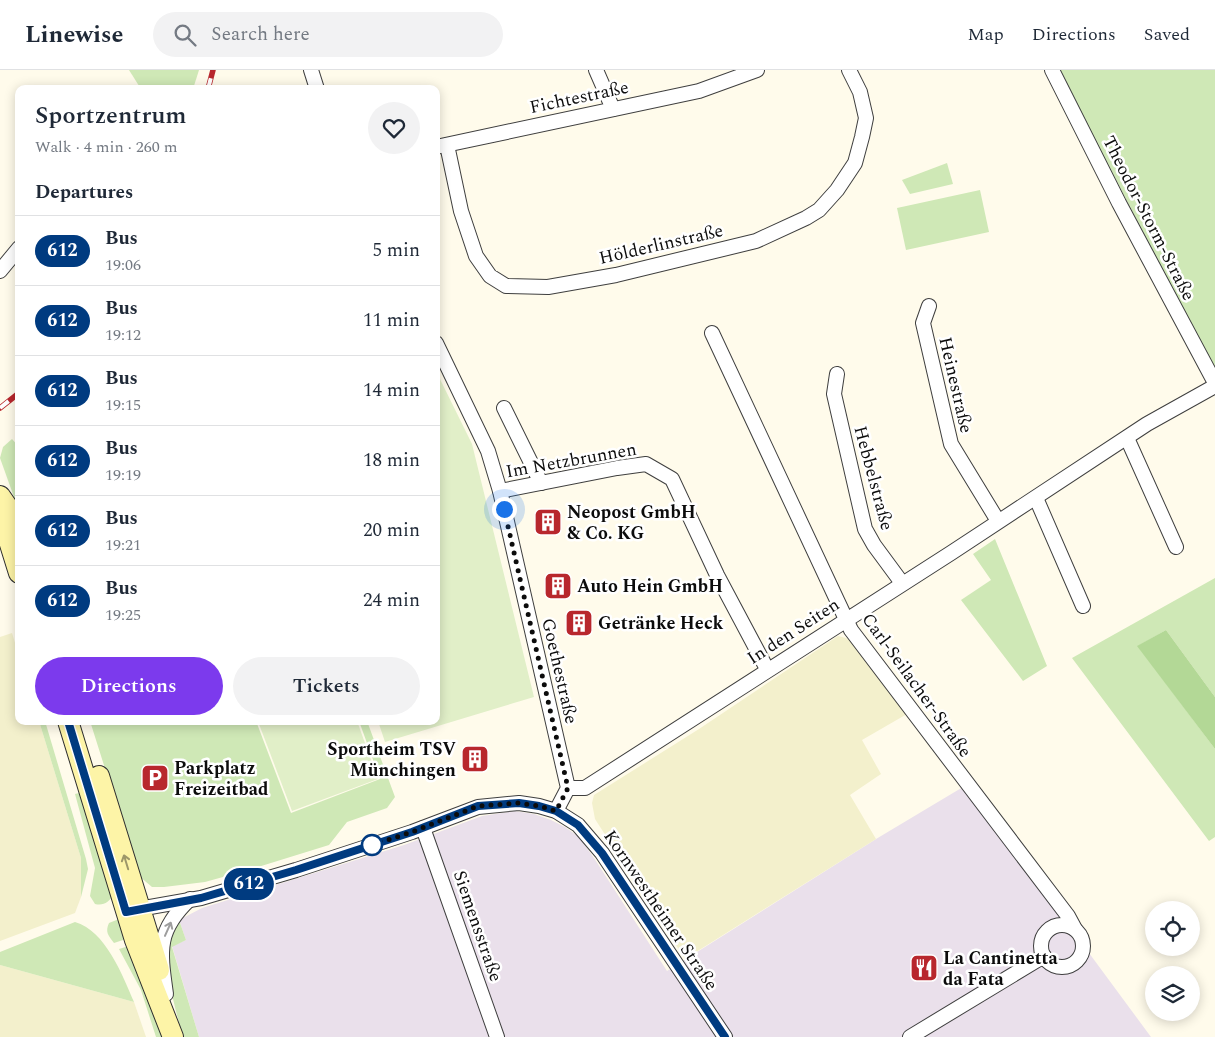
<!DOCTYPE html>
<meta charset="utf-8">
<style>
:root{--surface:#fff;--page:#f2f2f3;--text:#1f2937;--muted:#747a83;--line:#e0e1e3;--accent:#7c3aed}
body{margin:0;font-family:Spectral,serif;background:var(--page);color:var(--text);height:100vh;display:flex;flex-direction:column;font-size:19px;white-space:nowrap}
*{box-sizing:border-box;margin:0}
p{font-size:16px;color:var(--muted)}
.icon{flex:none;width:28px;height:28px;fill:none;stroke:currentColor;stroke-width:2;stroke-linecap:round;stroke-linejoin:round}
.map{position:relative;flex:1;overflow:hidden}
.side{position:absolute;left:15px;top:15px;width:425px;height:640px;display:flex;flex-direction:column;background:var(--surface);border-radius:10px;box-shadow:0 2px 12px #0003}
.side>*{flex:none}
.badge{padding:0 10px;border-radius:16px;font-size:18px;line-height:32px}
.fabs{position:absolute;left:1145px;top:831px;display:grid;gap:10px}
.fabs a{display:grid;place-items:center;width:55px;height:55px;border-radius:50%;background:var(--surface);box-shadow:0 2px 12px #0003;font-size:25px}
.you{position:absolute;width:25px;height:25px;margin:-12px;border:4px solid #fff;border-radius:50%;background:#1a73e8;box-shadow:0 0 0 8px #1a73e833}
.map>.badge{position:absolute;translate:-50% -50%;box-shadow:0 0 0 2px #fff}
h2{padding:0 20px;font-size:19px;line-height:45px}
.round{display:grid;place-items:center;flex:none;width:52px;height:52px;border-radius:26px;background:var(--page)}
.overview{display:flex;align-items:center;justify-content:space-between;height:85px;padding:0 20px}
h1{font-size:24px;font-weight:600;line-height:38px}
.cta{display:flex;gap:10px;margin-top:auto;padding:10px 20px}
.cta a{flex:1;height:58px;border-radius:30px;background:var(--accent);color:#fff;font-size:20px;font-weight:600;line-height:58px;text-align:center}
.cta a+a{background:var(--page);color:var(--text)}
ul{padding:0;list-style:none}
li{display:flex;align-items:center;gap:15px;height:70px;padding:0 20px;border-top:1px solid var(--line)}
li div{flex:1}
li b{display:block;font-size:19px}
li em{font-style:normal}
li .badge{min-width:55px;font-weight:700;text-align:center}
header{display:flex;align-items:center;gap:30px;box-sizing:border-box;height:70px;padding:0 25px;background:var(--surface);border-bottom:1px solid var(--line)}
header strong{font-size:24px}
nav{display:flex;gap:28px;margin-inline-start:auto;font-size:18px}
.search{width:350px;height:45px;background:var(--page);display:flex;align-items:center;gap:12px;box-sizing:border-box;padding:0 18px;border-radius:28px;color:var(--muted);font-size:19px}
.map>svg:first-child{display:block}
.industrial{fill:#eae0eb}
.farmland{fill:#f3f0cc}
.green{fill:#cfe8b6}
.forest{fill:#b3d896}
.pitch{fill:#e1efc8}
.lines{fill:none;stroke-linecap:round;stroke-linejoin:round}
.street-casing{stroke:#3f3f3f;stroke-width:16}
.secondary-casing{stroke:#2e2e2e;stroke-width:22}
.street{stroke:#fff;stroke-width:14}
.secondary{stroke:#fdf4a7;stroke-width:20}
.rail-casing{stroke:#b8272d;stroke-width:5.5}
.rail{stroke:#fff;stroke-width:4;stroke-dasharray:11;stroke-linecap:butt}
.oneway{stroke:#9d9769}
.oneway2{stroke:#9e9e9e}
.line-casing{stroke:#fff;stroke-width:11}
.line{stroke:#003b80;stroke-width:8}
.walk{stroke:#0c0c0c;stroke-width:5;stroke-dasharray:0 9}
.stop-dot{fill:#fff;stroke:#003b80;stroke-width:2.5}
.labels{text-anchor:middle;stroke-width:5;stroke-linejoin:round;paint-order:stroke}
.street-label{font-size:18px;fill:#0c0c0c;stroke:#fff}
.poi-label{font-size:18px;font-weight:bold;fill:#0c0c0c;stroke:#fff;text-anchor:start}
</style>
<header>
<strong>Linewise</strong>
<div class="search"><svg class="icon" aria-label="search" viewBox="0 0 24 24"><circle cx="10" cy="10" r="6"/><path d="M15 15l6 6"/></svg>Search here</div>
<nav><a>Map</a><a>Directions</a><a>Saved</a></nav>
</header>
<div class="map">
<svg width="1215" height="967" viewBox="0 0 1215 967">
<rect width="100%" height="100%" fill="#fffbeb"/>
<polygon class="industrial" points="963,717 1061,845 1151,967 199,967 172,876 186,870 179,850 202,838 404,775 482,746 515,741 534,744 551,750 565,757 579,767 594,788 667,901 876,769"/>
<g class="farmland">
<polygon points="12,563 19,586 19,651 39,651 81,788 81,827 75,843 0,871 0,567"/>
<polygon points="838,566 846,568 855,574 907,644 862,670 881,704 850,725 876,769 685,889 595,749 592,733 594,725 699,659"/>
<polygon points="0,895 134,932 146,967 0,967"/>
</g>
<g class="green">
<polygon points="129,0 199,0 193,19 141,19"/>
<polygon points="1059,0 1215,0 1215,305 1171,216"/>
<polygon points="947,93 953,114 910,124 902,110"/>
<polygon points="980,120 989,162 906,180 897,138"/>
<polygon points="12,369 19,377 19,441 0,388 3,377"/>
<polygon points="995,469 1047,596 1023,611 961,530 991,510 973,484"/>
<polygon points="1215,508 1215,627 1166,560 1138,576 1215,679 1215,767 1209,771 1072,588"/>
<polygon points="39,651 45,651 86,789 88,799 81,827 81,788"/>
<polygon points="90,651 256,651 291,743 380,709 359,651 367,651 395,727 387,738 347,752 329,775 248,800 205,812 164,817 152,817 139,806"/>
<path d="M83 722 114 824C109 832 104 836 95 834L90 826 95 798 75 724Z"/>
<path d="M119 849 129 868 114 873C108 865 105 862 109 853Z"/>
<path d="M179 850 186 870 172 877 199 967H183C178 950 162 890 167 874 169 866 175 857 179 850Z"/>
<path d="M75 852C105 860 123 906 134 932L0 895V882Z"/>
<polygon points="132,875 166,967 156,967 141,920 119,879"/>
</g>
<polygon class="forest" points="1166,560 1215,627 1215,679 1137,576"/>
<g class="pitch">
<polygon points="436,301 472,374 534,627 385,672 378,651 436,651"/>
<polygon points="268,651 357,651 378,709 292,741 259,654"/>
</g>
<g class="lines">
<defs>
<g id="street">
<polyline points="311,0 317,19"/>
<polyline points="596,0 613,39"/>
<polyline points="1052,0 1119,133 1215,313"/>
<polyline points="447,75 461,141 476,186 490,206 506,216 548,217 616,205 756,171 806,148 819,140 837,120 855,93 862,67 866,48 860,22 849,0"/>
<polyline points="436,77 699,21 757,0"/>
<polyline points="0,201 19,178"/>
<polyline points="929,236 923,253 951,374 998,451"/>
<polyline points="712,263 851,560 1068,846 1075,859"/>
<polyline points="436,273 488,381 500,421 568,718 556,741"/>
<polyline points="837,304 834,324 865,459 874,475 902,513"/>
<polyline points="504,338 541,413"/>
<polyline points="1127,368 1176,477"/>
<polyline points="500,421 617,398 646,394 672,409 717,505 767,599"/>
<polyline points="1036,428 1083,536"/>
<polyline points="568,718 585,718 951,483 1147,354 1215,316"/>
<polyline points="423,758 497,967"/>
<polyline points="133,840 201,828 296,800 412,762 478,737 519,733 539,736 556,741 578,755 602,783 725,967"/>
<circle cx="1062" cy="876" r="21"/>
<path d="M166 924C160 881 156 861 190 829"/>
<polyline points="910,967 1044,886"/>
</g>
<g id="secondary">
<polyline points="0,426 9,439 15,453"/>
<polyline points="0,442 19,503"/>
<polyline points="68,651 135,870 173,967"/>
<polyline points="99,706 159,900"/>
</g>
</defs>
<use href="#street" class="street-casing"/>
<use href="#secondary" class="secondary-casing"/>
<use href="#street" class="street"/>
<use href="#secondary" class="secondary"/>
<defs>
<g id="rail">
<polyline points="208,19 213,0"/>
<polyline points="0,338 19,323"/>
</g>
</defs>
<use href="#rail" class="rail-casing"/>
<use href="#rail" class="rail"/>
</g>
<defs><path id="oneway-shaft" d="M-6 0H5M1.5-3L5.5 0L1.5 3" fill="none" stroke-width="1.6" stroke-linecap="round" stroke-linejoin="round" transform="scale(1.25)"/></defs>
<use class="oneway" href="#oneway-shaft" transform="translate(126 792) rotate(-107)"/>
<use class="oneway2" href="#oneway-shaft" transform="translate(168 859) rotate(-66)"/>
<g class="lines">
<defs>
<polyline id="line" points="68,651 126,842 201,828 296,800 412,762 478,736 519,733 539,736 556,741 578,755 602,783 725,967"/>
</defs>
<use href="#line" class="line-casing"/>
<use href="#line" class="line"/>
<polyline class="walk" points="372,775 412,762 478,736 519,733 539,736 556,741 568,718 504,439"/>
</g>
<defs>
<symbol id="building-square" viewBox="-11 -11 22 22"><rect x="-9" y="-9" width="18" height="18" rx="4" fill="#b8272d" stroke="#fff"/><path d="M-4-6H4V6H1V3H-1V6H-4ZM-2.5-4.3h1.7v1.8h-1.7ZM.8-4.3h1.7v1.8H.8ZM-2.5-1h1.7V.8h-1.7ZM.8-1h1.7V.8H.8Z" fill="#fff"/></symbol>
<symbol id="parking-square" viewBox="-11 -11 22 22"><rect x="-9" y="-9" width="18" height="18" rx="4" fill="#b8272d" stroke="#fff"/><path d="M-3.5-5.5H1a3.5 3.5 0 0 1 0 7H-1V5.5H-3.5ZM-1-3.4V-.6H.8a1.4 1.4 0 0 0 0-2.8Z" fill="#fff"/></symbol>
<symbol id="restaurant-square" viewBox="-11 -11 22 22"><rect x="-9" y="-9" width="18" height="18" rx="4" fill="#b8272d" stroke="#fff"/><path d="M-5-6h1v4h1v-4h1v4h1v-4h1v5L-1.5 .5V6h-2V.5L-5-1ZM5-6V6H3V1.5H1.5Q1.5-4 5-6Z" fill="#fff"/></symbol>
</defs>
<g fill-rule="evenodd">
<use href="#building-square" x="532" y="436" width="32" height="32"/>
<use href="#building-square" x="542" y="500" width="32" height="32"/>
<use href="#building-square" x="563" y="537" width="32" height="32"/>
<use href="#building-square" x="459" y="673" width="32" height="32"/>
<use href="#parking-square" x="139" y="692" width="32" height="32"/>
<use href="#restaurant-square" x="908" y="882" width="32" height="32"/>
</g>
<circle class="stop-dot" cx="372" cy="775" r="10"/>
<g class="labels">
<g class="street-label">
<text transform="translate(579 27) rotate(-12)" y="6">Fichtestraße</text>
<text transform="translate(1149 148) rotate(63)" y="6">Theodor-Storm-Straße</text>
<text transform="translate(661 174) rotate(-13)" y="6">Hölderlinstraße</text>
<text transform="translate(956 315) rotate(77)" y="6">Heinestraße</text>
<text transform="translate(571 390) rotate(-10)" y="6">Im Netzbrunnen</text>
<text transform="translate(874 408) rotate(75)" y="6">Hebbelstraße</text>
<text transform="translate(793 561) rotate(-33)" y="6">In den Seiten</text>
<text transform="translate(560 601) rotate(77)" y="6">Goethestraße</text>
<text transform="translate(917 615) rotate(54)" y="6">Carl-Seilacher-Straße</text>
<text transform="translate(661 840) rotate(56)" y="6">Kornwestheimer Straße</text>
<text transform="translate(478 856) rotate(71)" y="6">Siemensstraße</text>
</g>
<g class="poi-label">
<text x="567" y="448">Neopost GmbH<tspan x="567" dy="21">&amp; Co. KG</tspan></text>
<text x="577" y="522">Auto Hein GmbH</text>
<text x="598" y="559">Getränke Heck</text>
<text x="456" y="685" text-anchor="end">Sportheim TSV<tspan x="456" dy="21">Münchingen</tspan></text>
<text x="174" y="704">Parkplatz<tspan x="174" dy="21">Freizeitbad</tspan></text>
<text x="943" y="894">La Cantinetta<tspan x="943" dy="21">da Fata</tspan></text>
</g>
</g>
</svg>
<div class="fabs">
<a><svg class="icon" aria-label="locate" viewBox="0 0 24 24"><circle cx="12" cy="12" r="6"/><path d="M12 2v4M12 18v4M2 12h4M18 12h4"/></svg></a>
<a><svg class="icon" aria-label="layers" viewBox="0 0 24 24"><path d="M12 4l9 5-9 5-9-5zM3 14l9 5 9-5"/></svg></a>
</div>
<div class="you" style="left:504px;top:439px"></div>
<b class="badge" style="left:249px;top:814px;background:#003b80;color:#fff">612</b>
<section class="side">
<div class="overview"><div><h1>Sportzentrum</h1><p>Walk · 4 min · 260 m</p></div><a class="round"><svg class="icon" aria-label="heart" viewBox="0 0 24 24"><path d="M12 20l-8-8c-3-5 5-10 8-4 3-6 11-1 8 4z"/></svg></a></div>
<h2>Departures</h2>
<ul>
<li><span class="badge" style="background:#003b80;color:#fff">612</span><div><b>Bus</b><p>19:06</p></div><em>5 min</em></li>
<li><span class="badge" style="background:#003b80;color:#fff">612</span><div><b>Bus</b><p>19:12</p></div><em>11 min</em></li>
<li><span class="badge" style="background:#003b80;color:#fff">612</span><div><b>Bus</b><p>19:15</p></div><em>14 min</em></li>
<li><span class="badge" style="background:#003b80;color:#fff">612</span><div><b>Bus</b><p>19:19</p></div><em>18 min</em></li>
<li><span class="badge" style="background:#003b80;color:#fff">612</span><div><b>Bus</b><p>19:21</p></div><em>20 min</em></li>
<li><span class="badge" style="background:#003b80;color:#fff">612</span><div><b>Bus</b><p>19:25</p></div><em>24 min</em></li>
</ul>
<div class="cta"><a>Directions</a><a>Tickets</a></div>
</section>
</div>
